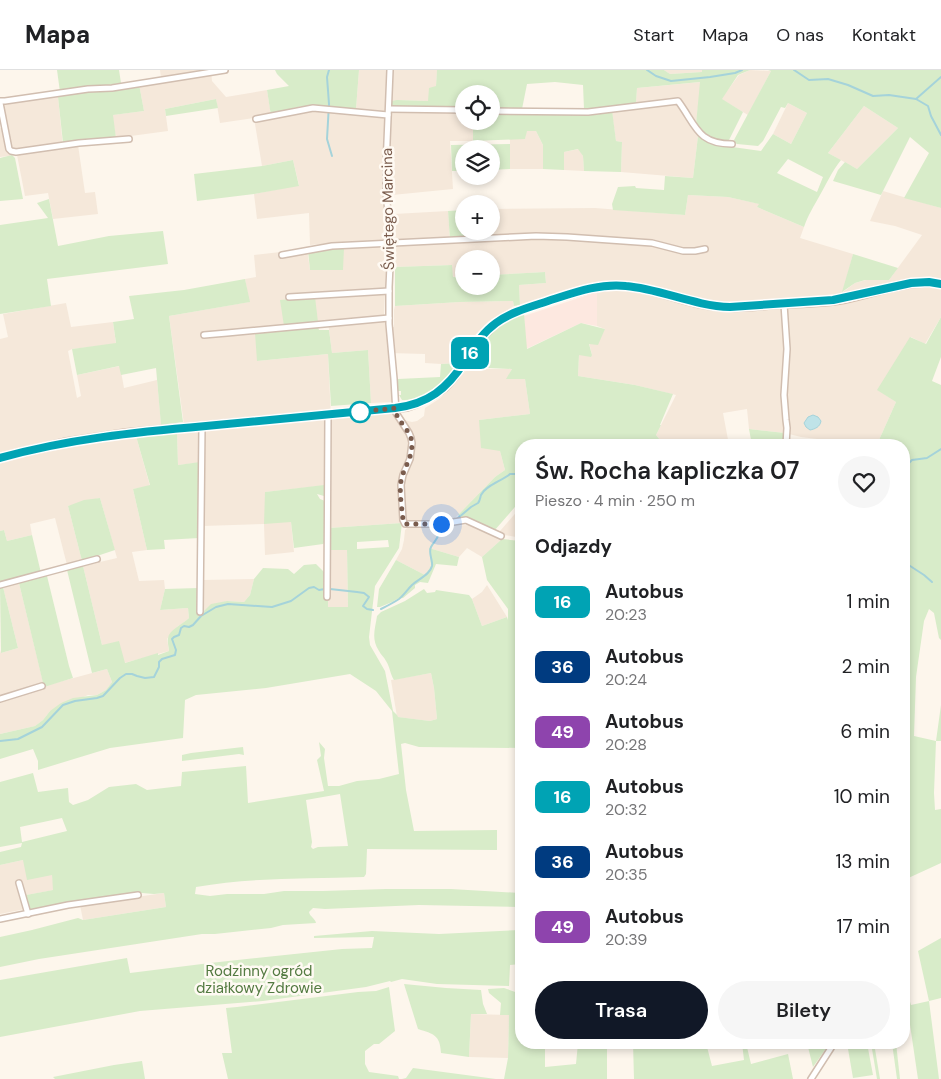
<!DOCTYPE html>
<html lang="pl">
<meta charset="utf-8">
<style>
:root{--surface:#fff;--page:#f6f6f6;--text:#202124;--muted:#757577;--line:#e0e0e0;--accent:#111827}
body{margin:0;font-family:"DM Sans",sans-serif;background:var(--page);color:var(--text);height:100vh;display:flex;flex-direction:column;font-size:19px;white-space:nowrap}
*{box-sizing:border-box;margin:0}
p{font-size:16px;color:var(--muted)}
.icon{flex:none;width:28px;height:28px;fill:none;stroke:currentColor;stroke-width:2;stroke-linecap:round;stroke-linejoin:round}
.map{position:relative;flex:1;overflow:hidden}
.side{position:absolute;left:515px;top:369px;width:395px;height:610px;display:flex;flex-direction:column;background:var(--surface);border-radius:20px;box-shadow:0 2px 8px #0003}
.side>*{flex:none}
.badge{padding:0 10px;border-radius:8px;font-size:18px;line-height:32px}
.tools{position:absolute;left:455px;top:15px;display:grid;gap:10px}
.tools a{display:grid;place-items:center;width:45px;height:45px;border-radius:50%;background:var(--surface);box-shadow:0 2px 8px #0003;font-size:25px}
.you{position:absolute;width:25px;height:25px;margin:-12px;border:4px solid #fff;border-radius:50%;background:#1a73e8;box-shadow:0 0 0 8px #1a73e833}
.map>.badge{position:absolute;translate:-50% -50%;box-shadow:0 0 0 2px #fff}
h2{padding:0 20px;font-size:19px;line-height:45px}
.round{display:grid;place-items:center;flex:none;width:52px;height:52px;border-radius:26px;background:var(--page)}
.summary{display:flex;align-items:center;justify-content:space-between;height:85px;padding:0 20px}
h1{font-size:24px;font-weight:600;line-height:38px}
.primary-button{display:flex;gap:10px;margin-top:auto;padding:10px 20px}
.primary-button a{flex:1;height:58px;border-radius:30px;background:var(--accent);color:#fff;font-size:20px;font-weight:600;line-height:58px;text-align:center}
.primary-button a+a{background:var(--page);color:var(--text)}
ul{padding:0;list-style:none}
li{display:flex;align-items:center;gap:15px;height:65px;padding:0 20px}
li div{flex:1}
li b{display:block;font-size:19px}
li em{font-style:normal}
li .badge{min-width:55px;font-weight:700;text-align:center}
header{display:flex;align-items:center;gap:30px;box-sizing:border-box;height:70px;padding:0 25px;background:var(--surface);border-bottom:1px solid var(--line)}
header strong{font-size:24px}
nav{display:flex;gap:28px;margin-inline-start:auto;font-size:18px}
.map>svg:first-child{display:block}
.residential{fill:#f5e8da}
.commercial{fill:#fde8e0}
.green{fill:#d8ecc9;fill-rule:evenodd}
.water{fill:#bfe3e8;stroke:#a5d3da}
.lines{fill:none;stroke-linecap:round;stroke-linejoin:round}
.stream{stroke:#a5d3da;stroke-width:2}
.street-casing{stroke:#d1beb0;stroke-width:8}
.secondary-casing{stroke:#d6c0b0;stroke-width:10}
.street{stroke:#fff;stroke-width:5}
.secondary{stroke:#fff;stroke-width:8}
.line-casing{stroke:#fff;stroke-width:11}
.line{stroke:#00a3b4;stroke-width:8}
.walk{stroke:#7a5c4d;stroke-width:5;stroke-dasharray:0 9}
.stop-dot{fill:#fff;stroke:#00a3b4;stroke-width:2.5}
.labels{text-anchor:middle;stroke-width:5;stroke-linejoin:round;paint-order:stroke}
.street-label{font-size:15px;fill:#7a5c4d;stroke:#fffaf3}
.park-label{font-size:15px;fill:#537a41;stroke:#fffaf3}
</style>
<header>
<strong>Mapa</strong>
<nav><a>Start</a><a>Mapa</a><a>O nas</a><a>Kontakt</a></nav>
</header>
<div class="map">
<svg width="941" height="1009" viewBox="0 0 941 1009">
<rect width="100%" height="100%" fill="#fdf6ec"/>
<g class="residential">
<polygon points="160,0 211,0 212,11 226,27 267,20 271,45 315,37 356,39 359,0 438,0 437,1 436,16 428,31 397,30 464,42 464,51 473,51 473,71 450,71 453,119 382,126 387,178 384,244 386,257 394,257 394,240 395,236 460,232 513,231 514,236 489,251 476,264 459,293 441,294 425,293 425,284 389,283 394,308 392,332 371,333 368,280 332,283 328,252 284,256 257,291 328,284 331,348 393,343 396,348 412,352 417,351 424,346 425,338 439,329 453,316 469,297 489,299 512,299 507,309 525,309 530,344 479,350 500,381 505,400 495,407 452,451 408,453 405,449 402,453 329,458 329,415 265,422 291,452 294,482 265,485 264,454 203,456 205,392 178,395 177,363 185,362 169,246 249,232 245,209 256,207 254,185 307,179 310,200 344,178 342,172 310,175 309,143 257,149 254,124 299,115 293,90 262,96 254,48 220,53 216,29 165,39 168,61 116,68 112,45 144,41 139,14 181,8 180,4 161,8"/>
<polygon points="664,0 702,0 702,2 670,4"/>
<polygon points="750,0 771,1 748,45 721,29 739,5"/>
<polygon points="701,12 696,54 698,66 693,108 621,102 622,72 616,71 611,36 636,33 637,18"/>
<polygon points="58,27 63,77 78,75 85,123 95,122 98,144 53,149 48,123 25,126 17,85 0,87 0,58 3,58 0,34"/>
<polygon points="788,33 807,43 791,74 773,64"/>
<polygon points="864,36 898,58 857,99 828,83"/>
<polygon points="526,61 536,61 543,75 543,99 510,99 510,69 525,69"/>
<polygon points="579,79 583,86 584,101 564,100 564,82"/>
<polygon points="883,121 941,138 941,247 925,274 911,267 878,320 896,332 879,370 817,369 801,367 785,363 749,359 747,339 723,343 729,375 670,375 660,370 656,365 676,325 635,315 578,306 579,285 592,285 589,273 605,259 597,256 597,214 520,235 519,215 546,213 545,202 491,205 491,189 464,189 464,206 453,207 451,195 395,197 396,176 394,144 448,141 450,170 473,168 472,161 491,161 491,139 595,138 685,145 688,125 728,127 760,134 757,137 804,157 800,168 853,184 843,222 855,213 866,210 889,210 922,165 895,156 870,151"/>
<polygon points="66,233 71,257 113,252 116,274 72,279 68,281 77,328 81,326 77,305 120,296 124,318 157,310 162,364 136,366 150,416 133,419 147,480 132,482 139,511 164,510 165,519 160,540 188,538 189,548 183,553 178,556 167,569 169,581 124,593 102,575 83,496 117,488 100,428 68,436 82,491 67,495 55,448 30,454 32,465 7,471 4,460 0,461 0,269 8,267 3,244"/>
<polygon points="521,437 521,468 500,464 500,461"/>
<polygon points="470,455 502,469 482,487 467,478 459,487 429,478 431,496 425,505 396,490 402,479 404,470 405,460 408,457"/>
<polygon points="329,480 347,480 348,537 328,537"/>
<polygon points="254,509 250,525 244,532 227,531 203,542 203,510"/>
<polygon points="19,513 44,616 107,599 112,612 106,620 97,625 88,625 50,641 43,650 35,656 0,664 0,580 1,583 18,578 3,517"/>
<polygon points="487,515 507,547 482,556 472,529 482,522"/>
<polygon points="431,603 434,618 437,649 430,651 397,647 391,610"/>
<polygon points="23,790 52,805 54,820 26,825 30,838 0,844 0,795"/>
<polygon points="164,823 166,837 83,850 80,835"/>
<polygon points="471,944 509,945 508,988 469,987"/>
</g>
<polygon class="commercial" points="597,222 597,256 581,253 526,279 524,246"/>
<g class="green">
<polygon points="57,0 119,0 121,13 60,22"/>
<path d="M275 0H359L356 39 315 37C300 33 285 41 271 46L267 20 289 16 277 4Z"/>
<polygon points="437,0 664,0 670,4 702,2 702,0 750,0 738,5 722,29 743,42 729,70 726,72 706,67 696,54 700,12 637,18 636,33 584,39 583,15 555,12 527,14 522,39 491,38 491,24 464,24 464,38 392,38 392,31 397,30 428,31 429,18 436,16"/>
<path d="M768 0H941V138L904 128 929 83 910 67 881 125 833 111 838 100 845 92 857 99 898 58 864 36 828 83 841 90C832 101 827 113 820 125 814 136 808 145 804 157L757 137 759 134 728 127 688 125 685 145 613 140 612 134 618 117 635 116 636 118 664 120 665 106 693 108 698 66 711 74 761 81 773 64 791 74 807 43 788 33 785 38 781 37 763 71 758 76 737 74 735 73 734 70 771 1ZM788 89 823 107 817 122 777 103Z"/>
<polygon points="139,14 144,41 113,45 116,68 63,73 58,27 61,26"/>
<polygon points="216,29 218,38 166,46 165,39"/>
<polygon points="612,40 616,71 622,72 621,102 584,101 583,86 578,79 564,82 564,100 543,99 543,75 536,61 527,61 525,69 473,71 473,51 491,51 491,43 572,45 596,45"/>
<polygon points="510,74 510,99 491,100 491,79 464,79 464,101 452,101 451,75"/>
<polygon points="12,85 15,88 23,129 0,131 0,88"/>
<polygon points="293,90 299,116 254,124 197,131 194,104 262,96"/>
<polygon points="49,129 58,176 109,166 163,161 168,194 47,209 51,236 0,244 0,155 48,148 37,133"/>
<polygon points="464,140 464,161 472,161 473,169 450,170 448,141"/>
<polygon points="344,178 343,200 310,200 308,181"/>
<polygon points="853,184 898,198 889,210 865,210 855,213 842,222"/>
<polygon points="452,195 453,207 464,206 464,216 491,216 491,205 545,202 546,213 519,215 520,235 514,236 513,231 460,232 395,236 395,197"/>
<polygon points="245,209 250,232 169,246 183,352 161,355 156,298 121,305 119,296 77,305 72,279 116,273 113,252 134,249 129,226 184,220"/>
<polygon points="315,227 318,252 284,256 280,230"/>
<polygon points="524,243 527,279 581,253 605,259 598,275 589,274 592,285 591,287 579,285 578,306 635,315 673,324 660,355 661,355 656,365 660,370 670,375 521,375 521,430 494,461 461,448 461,447 458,445 495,407 505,400 500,381 481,378 479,350 530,344 525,309 506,309 512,299 467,297 471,292 469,290 492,260 509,249"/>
<polygon points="941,247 941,287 932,311 941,315 941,570 939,568 934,543 929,539 924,551 916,607 914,666 936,671 941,635 941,671 936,671 934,723 935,740 941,739 941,793 904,810 904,375 788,375 790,369 801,373 833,373 834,369 879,370 896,332 877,320 910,267 926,274"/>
<polygon points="318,257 319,260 329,260 332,283 368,280 371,333 331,336 328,284 257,291 255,263"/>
<path d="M459 293C445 309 426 332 402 330L399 325H401V321H398V309L440 307 441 294Z"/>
<polygon points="749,359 785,363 783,375 752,375"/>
<polygon points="177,363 178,395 200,392 199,468 164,470 165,479 147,480 133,419 150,415 136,366"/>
<polygon points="324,415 324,426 317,424 320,429 325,431 325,472 323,474 294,478 291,452 264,454 265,422"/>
<polygon points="100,428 115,480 82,491 68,436 84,430"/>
<path d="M402 453 399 478 375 516 369 567 370 575 385 601 393 641 397 645 398 647 430 651 437 649 434 618 431 603 394 610C390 604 390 597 386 591 384 587 381 585 379 581 371 568 375 560 377 546L381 542 405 531 424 519 427 523 435 522 436 520 469 525 472 529 482 556 507 547 508 550V539L487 510 482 487 502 469 521 471V678L419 677 405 673 401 674 406 720 414 761 497 760V780L367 779 366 804 364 807C308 809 252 807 196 817L195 824 210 826 227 824H264L284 821H323L386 819H451L520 823 521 814V894L510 895 509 916 437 914 402 909 391 912 390 911 366 917 263 931 140 941 0 967V910L127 888 130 903 210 893 342 879 372 878 374 867 314 868V866L372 861 439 864 520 860 519 837 419 835 325 839 313 838 309 842C310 847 315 848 316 853L283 855 271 858 215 864H202L39 889 0 897V867L32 860 78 848 83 850 166 837 164 823 154 824 142 823 85 829 30 842 26 825 53 820 52 805 27 810 23 790 0 795V782L21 777 22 773 0 777V712L33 703 38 722 68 718 69 732 73 735 88 730 109 717 136 714 147 720 181 716 182 702 246 696 248 733 324 721 317 690 321 686 319 672 325 679 324 688 328 716H339L357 711 379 709 399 704 392 641 376 621 350 604 266 618 196 625 185 630 183 668 110 678 38 700V691L33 679 0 689V664L35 656 43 650 50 641 61 633 73 628 97 625 106 620 112 612 107 599 92 603 67 500 83 496 102 575 119 571 125 593 158 583V585L169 581C169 578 167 572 168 568 169 560 183 554 189 548L188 538 160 540 165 519 198 518 200 545 211 534 227 531 244 532 250 525 254 509 263 498 288 499 294 504 304 495 316 494 324 502 323 527 328 531V537H348L347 480H329V458ZM388 470 389 477 357 479V472ZM340 724 348 776 318 777 313 779 311 777 312 772 306 730ZM62 748 67 761 22 772 20 757Z"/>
<polygon points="4,460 7,471 32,465 41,503 0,512 0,461"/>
<polygon points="429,478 459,487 457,496 436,494 428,513 420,512 415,515 415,518 403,528 397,529 392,532 380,537 377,537 379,519 396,490 425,505 431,496"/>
<polygon points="47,506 69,596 73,608 44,617 19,513"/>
<polygon points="0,517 3,517 18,578 1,583"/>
<polygon points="243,677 244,685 239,684 182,691 182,685 191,683"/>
<polygon points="941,868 941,928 929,931 939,1009 918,1009 909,948 904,949 904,913 911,935 929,931 918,881"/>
<path d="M404 914 446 918 481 920 483 934 487 944H471L469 987 441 983C440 965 434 964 418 959Z"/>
<polygon points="389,917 395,961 379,974 374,974 365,981 365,994 369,1002 398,1006 399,1009 228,1009 222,983 232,983 226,938 237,937 358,922 376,921"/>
<polygon points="504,918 521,924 521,972 545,973 545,997 576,994 578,973 607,973 607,1009 504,1009 508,988 509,945 500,945 501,933 489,923 488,919"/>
<polygon points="633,973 706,973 712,996 744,990 742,973 746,973 751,994 788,984 793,1009 634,1009"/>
<polygon points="807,973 826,973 827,977 813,997"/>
<polygon points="847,973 867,973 873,1005 853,1008"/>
<polygon points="871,973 874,973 880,1009 877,1009"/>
<polygon points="892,973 896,973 900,1009 897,1009"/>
<polygon points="142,991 145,1009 55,1009 53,1007 114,995"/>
<polygon points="413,998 496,1009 402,1009 406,1008"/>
</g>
<path class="water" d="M813 345 818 347 821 351C820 357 815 359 810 360L806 357 804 353 808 347Z"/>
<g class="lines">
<g class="stream">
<polyline points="329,0 327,7 329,34 327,69 332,86"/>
<polyline points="647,0 656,6 671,11 710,7 735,3 742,0"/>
<polyline points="794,0 809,10 828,9 848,15 873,26 889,25 916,29 941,7"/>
<polyline points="916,29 928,36 931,46 941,65"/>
<polyline points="904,398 912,390 927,388 941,379"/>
<path d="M458 448 471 437 478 433C480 431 480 428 481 425 486 415 502 411 510 404H516L521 406"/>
<polyline points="904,492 924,505 932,512"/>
<polyline points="330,519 357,522 364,523 369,527 363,536 367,539 373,540"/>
<path d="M381 539C387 536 393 533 399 529 404 525 407 520 412 515 418 509 430 505 432 496 433 490 428 483 431 477 434 471 437 471 439 463L453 455"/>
<polyline points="0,671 18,669 42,657 63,635 75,631 97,628 103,626 120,608 126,604 132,604 137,606 145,608 154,607 159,597 159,592 162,589 175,585 176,580 172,569 174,567 179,565 181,558 184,556 189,557 193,555 201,546 216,537 228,534 272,537 291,531 309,518 314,517 319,520 325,519"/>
</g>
<defs>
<g id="street">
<polyline points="390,0 386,96 386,122 391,174 389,217 389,254 394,309 396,343 409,363 411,368 412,373 410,389 403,405 401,415 403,450 405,454 441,454 466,450 501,466"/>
<polyline points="0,31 5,31 88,19 112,18 225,0"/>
<polyline points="0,33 9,79 11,81 16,82 79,73 129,69"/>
<polyline points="389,39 464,40"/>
<path d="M491 41 588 42 678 31C696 55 697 74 732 74"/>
<polyline points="256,49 313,38 388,45"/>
<polyline points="282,185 332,176 536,166 567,167 652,173 683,181 695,181 705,179"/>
<polyline points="289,227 389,221"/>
<polyline points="784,234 787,279 784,325 786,350 787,358 786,375"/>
<polyline points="204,265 227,263 389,248"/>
<polyline points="0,515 97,489"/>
<polyline points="327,527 328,345"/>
<polyline points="200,542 202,356"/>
<polyline points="0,629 42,616"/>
<polyline points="19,813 28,844"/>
<polyline points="0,849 68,835 138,825"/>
<polyline points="811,1009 831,978"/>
</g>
<path id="secondary" d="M0 388 23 382 67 372 126 363 407 337C420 333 433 327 444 318 471 293 474 262 512 244 524 238 538 235 551 230 569 225 587 218 606 216 648 212 686 237 728 237 746 238 763 235 781 234 802 233 824 233 845 229 876 223 909 208 941 214"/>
</defs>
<use href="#street" class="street-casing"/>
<use href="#secondary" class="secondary-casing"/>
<use href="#street" class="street"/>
<use href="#secondary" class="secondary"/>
</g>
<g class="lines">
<defs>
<path id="line" d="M0 388C67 369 137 362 206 356 269 350 332 344 395 338 428 334 447 319 465 291 473 277 482 263 496 253 511 242 530 237 548 231 573 223 599 213 626 216 661 219 694 236 730 237L833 230 911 213 929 212 941 214"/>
</defs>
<use href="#line" class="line-casing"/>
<use href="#line" class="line"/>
<path class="walk" d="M360 342H359L395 338C396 352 411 359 412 373 412 390 404 396 401 411 399 423 402 438 403 450L405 454H441"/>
</g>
<circle class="stop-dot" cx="360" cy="342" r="10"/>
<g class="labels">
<g class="street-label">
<text transform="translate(388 139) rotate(-91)" y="5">Świętego Marcina</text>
</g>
<g class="park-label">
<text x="259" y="906">Rodzinny ogród<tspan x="259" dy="17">działkowy Zdrowie</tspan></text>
</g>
</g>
</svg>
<div class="tools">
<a><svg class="icon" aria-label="locate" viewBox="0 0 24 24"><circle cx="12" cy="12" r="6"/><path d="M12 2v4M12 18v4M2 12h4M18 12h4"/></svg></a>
<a><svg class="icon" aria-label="layers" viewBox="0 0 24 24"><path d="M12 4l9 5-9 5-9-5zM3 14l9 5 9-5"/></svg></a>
<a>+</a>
<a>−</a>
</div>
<div class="you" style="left:441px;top:454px"></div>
<b class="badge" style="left:470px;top:283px;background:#00a3b4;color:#fff">16</b>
<section class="side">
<div class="summary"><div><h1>Św. Rocha kapliczka 07</h1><p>Pieszo · 4 min · 250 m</p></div><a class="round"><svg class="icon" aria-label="heart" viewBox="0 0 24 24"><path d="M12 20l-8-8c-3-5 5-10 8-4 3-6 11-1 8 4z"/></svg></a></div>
<h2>Odjazdy</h2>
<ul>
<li><span class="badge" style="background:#00a3b4;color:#fff">16</span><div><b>Autobus</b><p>20:23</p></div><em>1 min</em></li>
<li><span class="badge" style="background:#003b80;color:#fff">36</span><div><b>Autobus</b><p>20:24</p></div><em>2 min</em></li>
<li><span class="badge" style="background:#8e44ad;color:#fff">49</span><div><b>Autobus</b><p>20:28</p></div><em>6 min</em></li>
<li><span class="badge" style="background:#00a3b4;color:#fff">16</span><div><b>Autobus</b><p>20:32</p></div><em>10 min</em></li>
<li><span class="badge" style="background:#003b80;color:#fff">36</span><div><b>Autobus</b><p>20:35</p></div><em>13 min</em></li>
<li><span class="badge" style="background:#8e44ad;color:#fff">49</span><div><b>Autobus</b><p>20:39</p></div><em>17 min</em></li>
</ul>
<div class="primary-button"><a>Trasa</a><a>Bilety</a></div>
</section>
</div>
